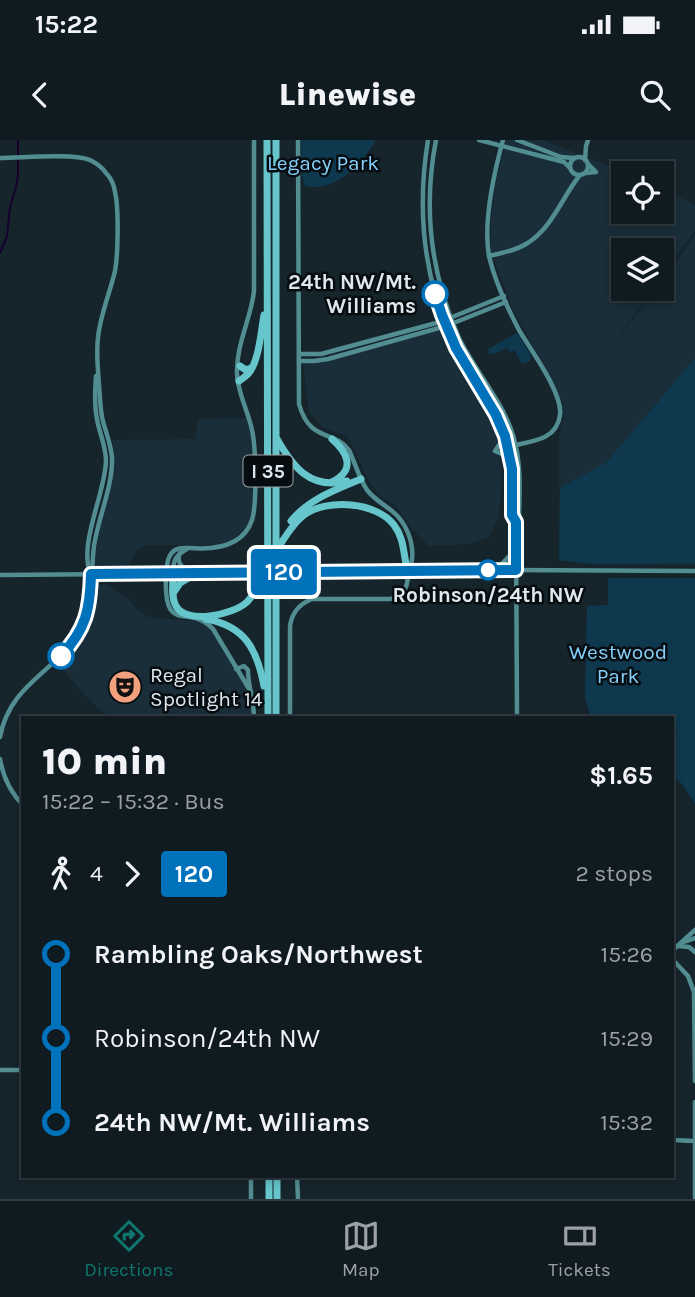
<!DOCTYPE html>
<meta charset="utf-8">
<style>
:root{--surface:#101b21;--page:#1e282e;--text:#f1f3f6;--muted:#9ca1a5;--line:#30393f;--accent:#0f766e}
body{margin:0;font-family:Karla,sans-serif;background:var(--page);color:var(--text);height:100vh;display:flex;flex-direction:column;font-size:26px;white-space:nowrap}
*{box-sizing:border-box;margin:0}
p{font-size:23px;color:var(--muted)}
.icon{flex:none;width:38px;height:38px;fill:none;stroke:currentColor;stroke-width:2;stroke-linecap:round;stroke-linejoin:round}
.map{position:relative;flex:1;overflow:hidden}
.drawer{position:absolute;left:21px;top:576px;width:653px;height:462px;display:flex;flex-direction:column;background:var(--surface);border-radius:0px;box-shadow:0 4px 10px #0003,0 0 0 2px var(--line)}
.drawer>*{flex:none}
.badge{padding:0 14px;border-radius:5px;font-size:24px;line-height:46px}
.fabs{position:absolute;left:611px;top:21px;display:grid;gap:14px}
.fabs a{display:grid;place-items:center;width:63px;height:63px;border-radius:0px;background:var(--surface);box-shadow:0 4px 10px #0003,0 0 0 2px var(--line);font-size:35px}
.map>.badge{position:absolute;translate:-50% -50%;box-shadow:0 0 0 4px #fff}
.legs{display:flex;align-items:center;gap:10px;height:77px;padding:0 21px;font-size:23px}
.legs p{margin-inline-start:auto}
.head{display:flex;align-items:center;justify-content:space-between;height:119px;padding:0 21px}
h1{font-size:38px;font-weight:800;line-height:52px}
ul{padding:0 21px;list-style:none}
li{display:flex;align-items:center;gap:24px;height:84px;font-size:26px}
li i{display:grid;place-items:center;width:10px;height:100%;margin:0 9px;background:currentColor}
li i::after{content:'';width:18px;height:18px;margin:-9px;border:5px solid;border-radius:50%;background:var(--surface)}
li p{margin-inline-start:auto}
li:first-child i{background:linear-gradient(#0000 50%,currentColor 0)}
li:last-child i{background:linear-gradient(currentColor 50%,#0000 0)}
.status{display:flex;justify-content:space-between;align-items:center;height:49px;padding:0 35px;background:var(--surface);direction:ltr}
.status svg{height:19px;fill:currentColor}
header{display:flex;justify-content:space-between;align-items:center;height:91px;padding:0 21px;background:var(--surface);font-size:32px;font-weight:800}
.menu{display:flex;justify-content:space-around;align-items:center;height:98px;border-top:2px solid var(--line);background:var(--surface);font-size:19px;color:var(--muted)}
.menu a{display:grid;justify-items:center;gap:4px}
.menu .on{color:var(--accent)}
.map>svg:first-child{display:block}
.built{fill:#192e39}
.green{fill:#0d384d}
.lines{fill:none;stroke-linecap:round;stroke-linejoin:round}
.stream{stroke:#16002d;stroke-width:2}
.secondary{stroke:#528d91;stroke-width:4.5}
.highway{stroke:#66c6cc;stroke-width:7}
.secondary-bridge{stroke:#528d91;stroke-width:4.5}
.line-1-casing{stroke:#fff;stroke-width:16}
.line-1{stroke:#0072bc;stroke-width:10}
.stop-1-dot{fill:#fff;stroke:#0072bc;stroke-width:3.5}
.labels{text-anchor:middle;stroke-width:5;stroke-linejoin:round;paint-order:stroke}
.shield{fill:#070c10;stroke:#9ea6ab;stroke-width:2}
.shield-label{font-size:19px;font-weight:bold;fill:#dfe8ed}
.park-label{font-size:21px;fill:#84d0fb;stroke:#070c10}
.stop-label{font-size:21px;font-weight:bold;fill:#dfe8ed;stroke:#070c10;text-anchor:end}
.poi-label{font-size:21px;fill:#dfe8ed;stroke:#070c10;text-anchor:start}
</style>
<div class="status"><b>15:22</b><svg viewBox="0 0 49 12"><path d="M0 12V9h3v3zM5 12V6h3v6zM10 12V3h3v9zM15 12V0h3v12zM26 1h20v11H26zM47 4h2v5h-2z"/></svg></div>
<header><svg class="icon" aria-label="back" viewBox="0 0 24 24"><path d="M15 5l-7 7 7 7"/></svg>Linewise<svg class="icon" aria-label="search" viewBox="0 0 24 24"><circle cx="10" cy="10" r="6"/><path d="M15 15l6 6"/></svg></header>
<div class="map">
<svg width="695" height="1059" viewBox="0 0 695 1059">
<rect width="100%" height="100%" fill="#16242c"/>
<g class="built">
<polygon points="506,0 543,0 626,33 623,33 623,72 662,72 662,48 695,65 695,90 662,137 662,110 623,110 623,149 653,149 608,212 656,149 662,149 662,141 695,95 695,425 622,425 560,421 559,296 564,274 563,274 561,264 542,222 513,170 491,113 491,83 495,45"/>
<polygon points="445,188 496,291 502,335 499,377 489,397 470,404 429,406 410,387 398,368 381,356 369,342 347,295 335,293 322,286 309,272 303,222 331,219"/>
<polygon points="246,278 251,291 252,303 253,370 250,381 245,391 231,401 216,405 147,405 137,410 132,418 130,429 94,429 96,408 114,322 112,300 196,299 197,279"/>
<polygon points="105,444 112,447 129,460 140,472 146,476 154,478 200,481 211,488 250,553 253,577 110,577 99,569 76,545 58,523 74,508 85,490 92,471 97,445"/>
</g>
<g class="green">
<path d="M301 0H376C362 24 335 53 305 46L302 35Z"/>
<polygon points="517,193 531,215 530,221 522,224 514,210 510,213 507,208 497,213 489,214 488,209"/>
<polygon points="695,218 695,423 591,424 559,420 560,348 606,323"/>
<polygon points="608,438 695,438 695,664 682,644 672,636 672,578 591,577 585,558 587,466 608,465"/>
</g>
<g class="lines">
<polyline class="stream" points="0,113 7,96 10,67 16,47 18,35 18,0"/>
<g class="secondary">
<path d="M428 0C417 68 423 135 451 198 467 232 494 261 505 296 514 322 512 349 512 375L516 382"/>
<path d="M436 0C423 67 431 135 459 198 475 231 502 260 513 295 521 321 520 348 519 375L516 382 517 578"/>
<polyline points="479,0 564,22 570,28"/>
<path d="M503 0C494 33 483 82 489 116 494 138 508 169 519 190 530 209 563 253 560 275 557 299 534 301 516 305"/>
<polyline points="517,0 561,17 574,18"/>
<circle cx="579" cy="26" r="9"/>
<path d="M0 18C22 18 71 13 90 20 96 23 102 27 106 33 111 38 114 45 115 52 119 68 118 115 115 131 110 153 100 175 98 198 96 213 98 229 99 245 100 256 100 266 102 277 105 291 111 303 112 318 113 346 98 378 94 406 91 428 93 459 85 479 65 531 11 538 0 597"/>
<polyline points="585,20 586,6 588,0"/>
<polyline points="585,33 596,32 588,24"/>
<path d="M489 116C501 113 515 111 526 104 552 89 562 57 580 35"/>
<polyline points="299,214 321,214 440,182 504,156"/>
<polyline points="299,221 314,221 328,219 446,186 506,162"/>
<path d="M499 277C507 285 507 299 515 305"/>
<polyline points="509,307 512,309 514,313 518,342"/>
<polyline points="495,311 504,315 509,319"/>
<polyline points="495,311 505,296"/>
<path d="M180 413C176 421 181 426 187 432"/>
<polyline points="496,430 516,409"/>
<polyline points="301,432 488,430 695,431"/>
<path d="M90 433C79 402 105 354 106 321 106 308 101 297 98 284 94 268 95 252 96 236"/>
<path d="M173 433C173 420 176 415 187 409"/>
<polyline points="0,435 243,433"/>
<path d="M236 529 244 526 248 530C248 547 254 561 254 578"/>
<path d="M251 552 213 489C188 462 163 498 166 434 167 426 167 415 175 410 180 407 185 408 190 408 215 410 243 407 252 380 257 365 256 307 252 290 248 271 238 254 237 234 236 204 251 179 254 151V0"/>
<path d="M290 578V486C292 472 299 464 312 459H390C404 457 407 448 408 436 409 430 411 425 412 420 414 402 406 382 392 371 383 364 374 359 367 350 359 338 355 323 349 310 333 289 310 303 299 264L298 0"/>
<path d="M0 619C3 637 10 652 23 665"/>
<polyline points="681,803 695,798"/>
<polyline points="678,806 689,807 695,812"/>
<polyline points="672,811 695,790"/>
<polyline points="672,819 688,836 694,852 695,941"/>
<polyline points="0,930 23,930"/>
<polyline points="672,1000 694,1001"/>
<polyline points="297,1036 298,1059"/>
<polyline points="251,1059 251,1036"/>
<polyline points="695,1059 695,962"/>
</g>
<g class="highway">
<polyline points="267,0 268,578"/>
<polyline points="276,0 276,578"/>
<polyline points="240,226 246,230 251,228"/>
<path d="M239 241C242 239 245 237 248 234 259 222 261 191 264 175"/>
<path d="M277 299C293 327 310 350 347 341"/>
<path d="M332 299C348 313 356 330 332 342"/>
<path d="M291 381C309 359 335 350 361 339"/>
<path d="M277 409C285 398 292 384 304 375 327 358 377 362 394 385 405 399 403 416 408 432"/>
<path d="M173 433C173 443 171 458 176 466 186 485 233 475 247 462 256 453 260 440 266 429"/>
<polyline points="174,452 180,443 197,433"/>
<path d="M206 479C245 486 257 509 264 546"/>
<polyline points="277,1036 277,1059"/>
<polyline points="269,1059 269,1036"/>
</g>
<polyline class="secondary-bridge" points="243,433 301,432"/>
</g>
<g class="lines">
<defs>
<path id="line-1" d="M61 516C86 489 90 470 91 434L516 430V382L512 375V329L505 296 496 275 456 208 442 175 435 154"/>
</defs>
<use href="#line-1" class="line-1-casing"/>
<use href="#line-1" class="line-1"/>
</g>
<defs>
<symbol id="theatre-disc" viewBox="-11 -11 22 22"><circle r="9.5" fill="#f2a17e" stroke="#070c10"/><path d="M-5-5.5Q0-4 5-5.5V0Q5 5 0 6Q-5 5-5 0ZM-3.3-2.5H-1v1.5H-3.3ZM1-2.5H3.3v1.5H1ZM-2.8 1Q0 5.5 2.8 1Z" fill="#111"/></symbol>
</defs>
<g fill-rule="evenodd">
<use href="#theatre-disc" x="106" y="528" width="38" height="38"/>
</g>
<g class="stop-1-dot">
<circle cx="435" cy="154" r="12"/>
<circle cx="488" cy="430" r="9"/>
<circle cx="61" cy="516" r="12"/>
</g>
<g class="labels">
<rect class="shield" x="243.5" y="315.5" width="49" height="31" rx="5"/>
<g class="shield-label">
<text x="268" y="338">I 35</text>
</g>
<g class="park-label">
<text x="323" y="30">Legacy Park</text>
<text x="618" y="519">Westwood<tspan x="618" dy="24">Park</tspan></text>
</g>
<g class="stop-label">
<text x="416" y="149">24th NW/Mt.<tspan x="416" dy="24">Williams</tspan></text>
<text x="488" y="462" text-anchor="middle">Robinson/24th NW</text>
</g>
<g class="poi-label">
<text x="150" y="542">Regal<tspan x="150" dy="24">Spotlight 14</tspan></text>
</g>
</g>
</svg>
<div class="fabs">
<a><svg class="icon" aria-label="locate" viewBox="0 0 24 24"><circle cx="12" cy="12" r="6"/><path d="M12 2v4M12 18v4M2 12h4M18 12h4"/></svg></a>
<a><svg class="icon" aria-label="layers" viewBox="0 0 24 24"><path d="M12 4l9 5-9 5-9-5zM3 14l9 5 9-5"/></svg></a>
</div>
<b class="badge" style="left:284px;top:432px;background:#0072bc;color:#fff">120</b>
<section class="drawer">
<div class="head"><div><h1>10 min</h1><p>15:22 – 15:32 · Bus</p></div><b>$1.65</b></div>
<div class="legs"><svg class="icon" aria-label="walk" viewBox="0 0 24 24"><circle cx="13" cy="4" r="2"/><path d="M13 8l-2 6 4 7M11 14l-3 7M7 12l3-4h3l4 4"/></svg>4<svg class="icon" aria-label="forward" viewBox="0 0 24 24"><path d="M9 5l7 7-7 7"/></svg><b class="badge" style="background:#0072bc;color:#fff">120</b><p>2 stops</p></div>
<ul>
<li><i style="color:#0072bc"></i><b>Rambling Oaks/Northwest</b><p>15:26</p></li>
<li><i style="color:#0072bc"></i><span>Robinson/24th NW</span><p>15:29</p></li>
<li><i style="color:#0072bc"></i><b>24th NW/Mt. Williams</b><p>15:32</p></li>
</ul>
</section>
</div>
<nav class="menu">
<a class="on"><svg class="icon" aria-label="directions" viewBox="0 0 24 24"><path d="M12 3l9 9-9 9-9-9zM9 14v-3h6M13 9l2 2-2 2"/></svg>Directions</a>
<a><svg class="icon" aria-label="map" viewBox="0 0 24 24"><path d="M3 6l6-2 6 2 6-2v14l-6 2-6-2-6 2zM9 4v14M15 6v14"/></svg>Map</a>
<a><svg class="icon" aria-label="tickets" viewBox="0 0 24 24"><path d="M3 7h18v10H3zM15 7v10"/></svg>Tickets</a>
</nav>
